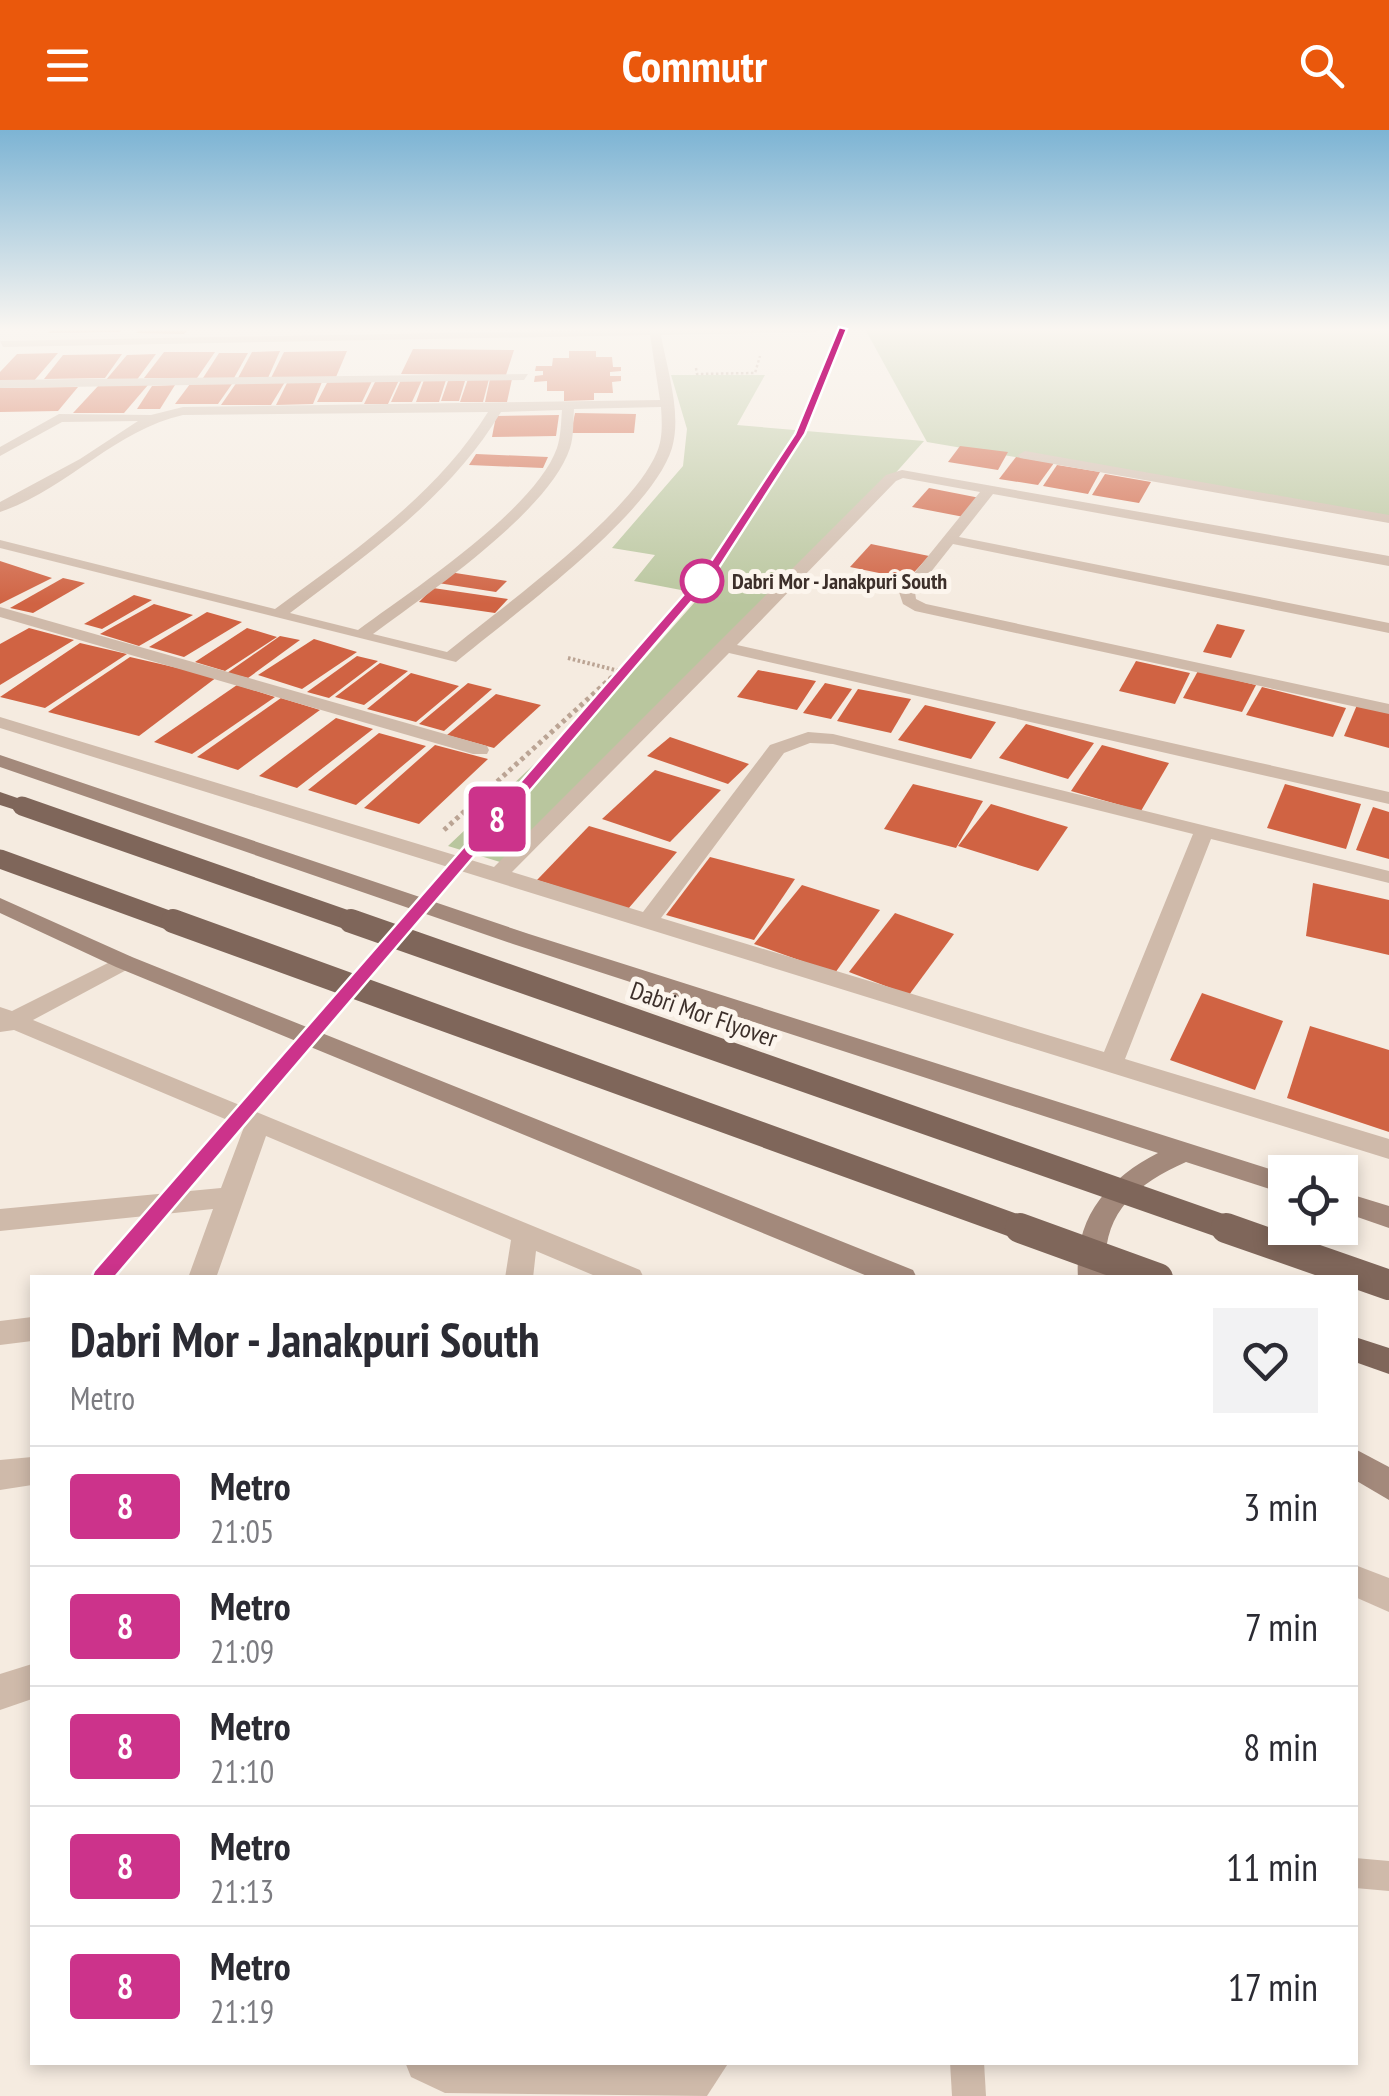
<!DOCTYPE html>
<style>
:root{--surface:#fff;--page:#f2f2f3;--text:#2b2b33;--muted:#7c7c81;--line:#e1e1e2;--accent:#ea580c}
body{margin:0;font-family:"PT Sans Narrow",sans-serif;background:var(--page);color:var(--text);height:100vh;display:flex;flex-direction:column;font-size:38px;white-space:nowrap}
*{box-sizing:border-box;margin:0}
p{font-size:32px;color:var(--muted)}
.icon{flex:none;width:55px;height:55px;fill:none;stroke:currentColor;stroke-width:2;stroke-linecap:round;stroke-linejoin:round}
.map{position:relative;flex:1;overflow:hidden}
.drawer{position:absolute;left:30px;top:1145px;width:1328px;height:790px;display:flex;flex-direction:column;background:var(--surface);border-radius:0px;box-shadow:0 5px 15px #0003}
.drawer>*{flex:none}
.badge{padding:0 20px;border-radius:8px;font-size:35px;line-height:65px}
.buttons{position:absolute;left:1268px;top:1025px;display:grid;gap:20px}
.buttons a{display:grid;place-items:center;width:90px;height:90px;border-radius:0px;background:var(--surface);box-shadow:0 5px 15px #0003;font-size:50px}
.map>.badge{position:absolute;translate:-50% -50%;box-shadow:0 0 0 5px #fff}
.round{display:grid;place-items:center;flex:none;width:105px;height:105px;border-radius:0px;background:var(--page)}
.head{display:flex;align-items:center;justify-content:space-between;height:170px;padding:0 40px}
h1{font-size:48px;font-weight:800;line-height:75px}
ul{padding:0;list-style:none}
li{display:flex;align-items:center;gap:30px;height:120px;padding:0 40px;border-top:2px solid var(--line)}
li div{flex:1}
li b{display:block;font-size:38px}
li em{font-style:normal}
li .badge{min-width:110px;font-weight:700;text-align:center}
header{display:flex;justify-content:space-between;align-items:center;height:130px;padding:0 40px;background:var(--accent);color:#fff;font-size:45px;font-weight:800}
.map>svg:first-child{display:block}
.green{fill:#b9c69e}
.building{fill:#d06343}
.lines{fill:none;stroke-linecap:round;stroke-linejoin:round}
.path-far2{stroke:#bba494;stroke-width:2.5;stroke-dasharray:2.5 2.5;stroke-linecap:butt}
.path-far1{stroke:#bba494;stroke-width:4;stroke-dasharray:2.5 2.5;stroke-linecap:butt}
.path{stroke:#bba494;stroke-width:5;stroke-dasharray:4 4;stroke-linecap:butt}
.service{fill:#cfbaaa;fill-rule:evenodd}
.minor{fill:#cfbaaa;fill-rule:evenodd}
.secondary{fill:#a3897b;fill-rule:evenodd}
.primary{fill:#7f665a;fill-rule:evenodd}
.primary-bridge-far2{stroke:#7f665a;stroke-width:19}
.primary-bridge-far1{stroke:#7f665a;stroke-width:24}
.primary-bridge{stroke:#7f665a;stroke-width:30}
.line{fill:#cc338b;stroke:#fff;stroke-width:2.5}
.stop-dot{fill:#fff;stroke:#cc338b;stroke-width:5}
.labels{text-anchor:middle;stroke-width:10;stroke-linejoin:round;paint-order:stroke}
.far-stop-label{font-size:22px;font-weight:bold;fill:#3c2f2a;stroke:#fcf5ed;text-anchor:start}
.street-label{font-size:25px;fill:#3c2f2a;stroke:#fcf5ed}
</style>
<header><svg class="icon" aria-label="menu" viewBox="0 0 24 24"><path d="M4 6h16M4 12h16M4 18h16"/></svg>Commutr<svg class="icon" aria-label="search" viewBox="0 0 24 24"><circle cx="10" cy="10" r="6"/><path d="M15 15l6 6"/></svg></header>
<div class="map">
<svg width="1389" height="1966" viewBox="0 0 1389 1966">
<rect width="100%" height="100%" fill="#f5ebe0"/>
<g class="green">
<polygon points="865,199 1389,199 1389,391 927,312"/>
<polygon points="671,245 765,245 737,295 924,311 876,365 500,732 448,716 641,533 702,464 634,451 655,425 612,418 683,336 687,299"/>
</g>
<g class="building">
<polygon points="52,199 123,199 120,202 48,203"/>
<polygon points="140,199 189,199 184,204 136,203"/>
<polygon points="413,219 514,220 506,245 401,244"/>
<polygon points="280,221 268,248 238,248 252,222"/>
<polygon points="347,221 336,247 271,248 284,222"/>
<polygon points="569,221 596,221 596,227 612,227 613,237 621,237 621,241 610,242 610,246 621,246 621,251 612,252 613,263 594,263 594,270 564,271 564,261 547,261 547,251 534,252 535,246 543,245 543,241 535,241 536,236 552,236 553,228 569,228"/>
<polygon points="164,222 215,222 197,248 144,248"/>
<polygon points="58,223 33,252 0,252 0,242 17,224"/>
<polygon points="219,223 248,223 234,248 203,248"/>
<polygon points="122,224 105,248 44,249 63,225"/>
<polygon points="156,224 136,251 105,251 127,225"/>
<polygon points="468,249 489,249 483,272 460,272"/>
<polygon points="490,249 512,249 507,272 485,272"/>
<polygon points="376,250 399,250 388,274 364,274"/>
<polygon points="401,250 422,250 412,272 391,272"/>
<polygon points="424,250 446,250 439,272 416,272"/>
<polygon points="328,251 372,251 362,272 317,272"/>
<polygon points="448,251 465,251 459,271 441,271"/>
<polygon points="237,252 285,252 271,275 221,275"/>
<polygon points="322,252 313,274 276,275 287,253"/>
<polygon points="190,254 232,254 218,274 175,274"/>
<polygon points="99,255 148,255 124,283 73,283"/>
<polygon points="175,255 160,279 137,279 152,256"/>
<polygon points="78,257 58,281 0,282 0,258"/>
<polygon points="575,283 636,284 634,303 571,303"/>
<polygon points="559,285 556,306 492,307 496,286"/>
<polygon points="960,316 1008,322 998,340 948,332"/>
<polygon points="476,324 548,327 543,338 469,335"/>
<polygon points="1016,327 1054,333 1038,355 999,349"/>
<polygon points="1057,335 1100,342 1088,364 1043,356"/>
<polygon points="1105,344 1151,352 1139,373 1092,365"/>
<polygon points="929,358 980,368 964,387 912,377"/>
<polygon points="871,414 929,426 908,449 850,437"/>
<polygon points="0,431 52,448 0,474"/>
<polygon points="449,442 507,451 496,462 438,453"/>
<polygon points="63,448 85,453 33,483 10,478"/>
<polygon points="433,458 508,469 495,483 419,472"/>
<polygon points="134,465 152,470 102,499 84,494"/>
<polygon points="154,474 193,485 139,516 100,504"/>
<polygon points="207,482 242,492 184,527 149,517"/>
<polygon points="1217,494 1245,500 1231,528 1203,522"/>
<polygon points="29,498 74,510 0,555 0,514"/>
<polygon points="247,498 277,507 225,541 195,532"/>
<polygon points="280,506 300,510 248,548 227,543"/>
<polygon points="314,509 357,522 302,559 258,545"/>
<polygon points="80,513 127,524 45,578 0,567"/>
<polygon points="357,526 378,531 329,568 307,562"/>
<polygon points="130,527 217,547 139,606 48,582"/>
<polygon points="1136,531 1190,543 1175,574 1119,561"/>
<polygon points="380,533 408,541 364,575 335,567"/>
<polygon points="758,540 816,551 797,580 737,567"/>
<polygon points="1198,541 1256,555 1242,582 1183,568"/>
<polygon points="411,543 459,556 416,592 367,579"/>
<polygon points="468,553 492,559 444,601 419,594"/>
<polygon points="825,553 852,559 831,589 803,583"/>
<polygon points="237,555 275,567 192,624 154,612"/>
<polygon points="1262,557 1346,578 1333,607 1246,585"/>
<polygon points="858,559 911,569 891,603 837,591"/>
<polygon points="496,564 541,575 494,618 447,605"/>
<polygon points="281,568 320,580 238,640 197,627"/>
<polygon points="925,575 996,592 971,629 898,610"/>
<polygon points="1357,575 1389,583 1389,618 1344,606"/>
<polygon points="336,588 373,599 297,658 259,646"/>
<polygon points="1026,594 1094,613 1068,649 999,628"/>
<polygon points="379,603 426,616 356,675 308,660"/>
<polygon points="670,607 749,634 728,654 647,626"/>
<polygon points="435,615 488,629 419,694 364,678"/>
<polygon points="1102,615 1169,633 1141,681 1071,661"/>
<polygon points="655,640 721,660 670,712 602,689"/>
<polygon points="913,654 983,671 956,718 884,699"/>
<polygon points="1285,654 1361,674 1346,719 1267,698"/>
<polygon points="991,674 1068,697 1038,741 958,716"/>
<polygon points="1373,677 1389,682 1389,729 1356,720"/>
<polygon points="589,696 677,722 628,779 537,750"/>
<polygon points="710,727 795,749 754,810 666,785"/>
<polygon points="1313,753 1389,770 1389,825 1306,806"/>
<polygon points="802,755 880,780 835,843 754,814"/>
<polygon points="895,783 954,804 909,865 849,842"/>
<polygon points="1202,863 1283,891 1255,960 1170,930"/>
<polygon points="1310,896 1389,920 1389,1002 1287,968"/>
</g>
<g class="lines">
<polyline class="path-far2" points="696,238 697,244 755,243 760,226"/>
<polyline class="path-far1" points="568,528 619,541 609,550"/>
<polyline class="path" points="444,700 612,547"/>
<g class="service">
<polygon points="1355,1728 1389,1731 1389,1761 1355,1758"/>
<polygon points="950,1932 984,1932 986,1966 952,1966"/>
</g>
<g class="minor">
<path d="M660 199H820L815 202 661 205C667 240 682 283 672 318 651 386 512 485 456 532L0 418V410L275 479C354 421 436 366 488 282L183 285C115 300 66 360 0 382V372L80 329 138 291 62 292 0 326V317L59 284 151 285 183 277 660 270 650 205 3 217 0 211ZM661 277C662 292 663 308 657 322 631 385 502 477 447 522L373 504C428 463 549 382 570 318 574 306 573 292 574 279ZM562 280C561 292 561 306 557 318 535 380 411 461 358 500L290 483C369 423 449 368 501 282Z"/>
<polygon points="528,244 524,250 0,258 0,250"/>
<polygon points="1025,321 1389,385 1389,393 1020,328 1018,325"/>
<path d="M902 340 1389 426V436L993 364 959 407 1389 493V503L953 414 915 462 916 469 926 474 1389 574V584L915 481 903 474 899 462 980 362 903 348 896 351 737 515 1389 662V674L729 523 512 742 643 782 770 615 808 602 833 604 1389 741V753L1211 709 1125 929 1389 1009V1029L0 598V587L494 737 886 345ZM810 613 833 614 1193 704 1104 922 661 788 784 623Z"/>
<polygon points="0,477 487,616 489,620 487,624 473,624 0,487"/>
<polygon points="124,825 132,827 135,832 132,837 33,890 640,1140 644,1148 600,1148 536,1121 533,1148 505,1148 511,1110 266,1006 216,1148 188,1148 213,1079 0,1101 0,1079 221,1058 244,997 14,900 0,902 0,877 12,881"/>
<polygon points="32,1187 32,1211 0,1215 0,1191"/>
<polygon points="32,1327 32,1355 0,1360 0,1330"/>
<polygon points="1355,1435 1389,1448 1389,1482 1355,1467"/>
<polygon points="32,1534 32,1569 0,1580 0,1544"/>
<polygon points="405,1932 729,1932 707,1966 445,1963 411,1947"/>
</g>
<g class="secondary">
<path d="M0 625 529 804 1285 1044V1064L1186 1032C1132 1056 1100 1086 1106 1148H1078C1074 1088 1107 1049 1158 1023L513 814 0 637Z"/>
<polygon points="0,768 132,827 913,1140 917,1148 872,1148 116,837 0,783"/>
<polygon points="1340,1061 1389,1076 1389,1098 1340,1081"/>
<polygon points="1355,1319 1389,1337 1389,1370 1355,1350"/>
</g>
<g class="primary">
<polygon points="0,662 29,672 32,676 22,682 0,675"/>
<polygon points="1355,1207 1389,1218 1389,1244 1355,1232"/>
</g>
<g class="primary-bridge-far2">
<polyline points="22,676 359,794"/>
<polyline points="0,729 179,794"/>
</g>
<g class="primary-bridge-far1">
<polyline points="173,791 1026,1100"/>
<polyline points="351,791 1233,1100"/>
</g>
<g class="primary-bridge">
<polyline points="1020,1098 1158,1148"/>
<polyline points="1226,1098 1389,1155"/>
</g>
</g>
<linearGradient id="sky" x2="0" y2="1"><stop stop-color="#7db4d4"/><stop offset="0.42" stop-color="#faf6f1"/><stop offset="1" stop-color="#faf6f1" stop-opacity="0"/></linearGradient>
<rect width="1389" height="474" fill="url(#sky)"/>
<polygon class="line" points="839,197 847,199 805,304 715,444 109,1154 94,1154 91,1148 94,1141 706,439 795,304"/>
<circle class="stop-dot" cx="702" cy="451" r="20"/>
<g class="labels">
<g class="far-stop-label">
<text x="732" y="459">Dabri Mor - Janakpuri South</text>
</g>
<g class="street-label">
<text transform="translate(704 884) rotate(19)" y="9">Dabri Mor Flyover</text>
</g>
</g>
</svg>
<div class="buttons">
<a><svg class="icon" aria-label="locate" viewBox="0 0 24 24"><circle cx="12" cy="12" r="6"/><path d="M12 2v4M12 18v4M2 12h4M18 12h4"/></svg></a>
</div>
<b class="badge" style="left:497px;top:689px;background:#cc338b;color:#fff">8</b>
<section class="drawer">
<div class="head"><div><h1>Dabri Mor - Janakpuri South</h1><p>Metro</p></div><a class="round"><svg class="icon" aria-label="heart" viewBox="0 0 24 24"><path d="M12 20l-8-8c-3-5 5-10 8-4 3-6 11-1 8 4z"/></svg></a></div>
<ul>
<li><span class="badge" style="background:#cc338b;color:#fff">8</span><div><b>Metro</b><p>21:05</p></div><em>3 min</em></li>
<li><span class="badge" style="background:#cc338b;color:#fff">8</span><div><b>Metro</b><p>21:09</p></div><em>7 min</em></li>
<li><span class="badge" style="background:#cc338b;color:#fff">8</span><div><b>Metro</b><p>21:10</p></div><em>8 min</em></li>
<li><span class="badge" style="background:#cc338b;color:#fff">8</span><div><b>Metro</b><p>21:13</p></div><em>11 min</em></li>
<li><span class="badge" style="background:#cc338b;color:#fff">8</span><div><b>Metro</b><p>21:19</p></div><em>17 min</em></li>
</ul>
</section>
</div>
